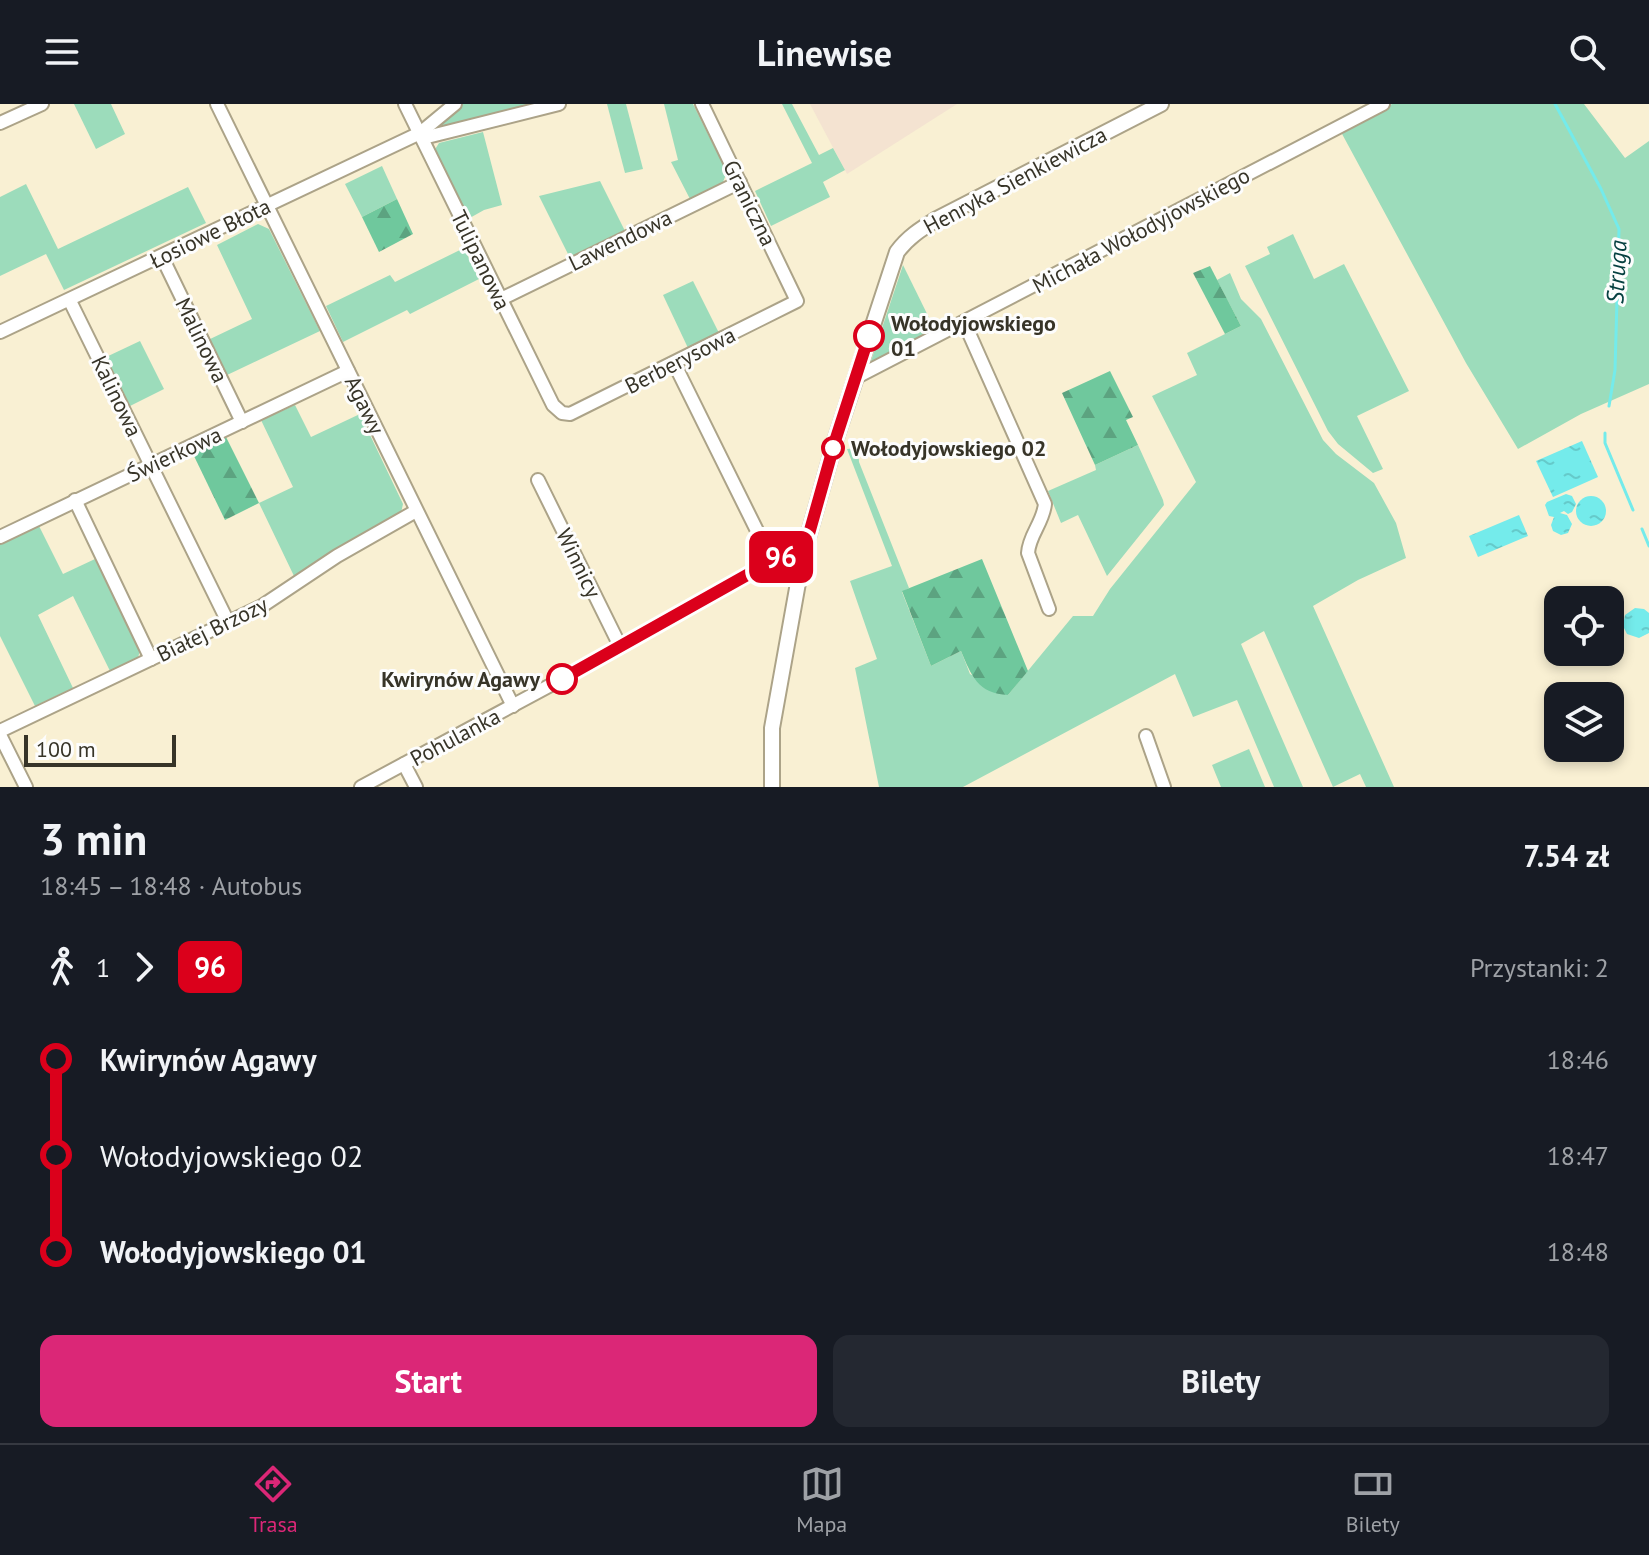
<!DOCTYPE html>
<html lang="pl">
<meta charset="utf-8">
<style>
:root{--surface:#171b24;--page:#242831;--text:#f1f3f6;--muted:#9ea1a6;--line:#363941;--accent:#db2777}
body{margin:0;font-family:"PT Sans",sans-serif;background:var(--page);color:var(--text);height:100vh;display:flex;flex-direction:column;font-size:30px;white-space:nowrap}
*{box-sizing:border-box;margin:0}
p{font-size:26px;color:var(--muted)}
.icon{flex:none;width:44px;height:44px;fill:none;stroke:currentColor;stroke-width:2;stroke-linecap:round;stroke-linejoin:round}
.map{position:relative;height:683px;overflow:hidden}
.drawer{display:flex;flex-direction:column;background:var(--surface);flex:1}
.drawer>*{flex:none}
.badge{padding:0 16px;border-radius:12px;font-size:28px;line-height:52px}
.tools{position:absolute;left:1544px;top:482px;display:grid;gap:16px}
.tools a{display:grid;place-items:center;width:80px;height:80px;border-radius:16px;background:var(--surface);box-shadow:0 4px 12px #0003;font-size:40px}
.scale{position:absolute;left:24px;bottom:20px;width:152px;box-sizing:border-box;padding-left:8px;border:4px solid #373428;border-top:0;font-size:22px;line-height:28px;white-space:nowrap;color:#373428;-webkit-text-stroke:6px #fdfdfd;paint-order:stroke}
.map>.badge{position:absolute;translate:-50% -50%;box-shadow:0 0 0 4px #fff}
.legs{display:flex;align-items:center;gap:12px;height:88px;padding:0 40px;font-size:26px}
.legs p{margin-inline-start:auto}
.headline{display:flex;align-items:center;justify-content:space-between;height:136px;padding:0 40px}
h1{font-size:44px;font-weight:700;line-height:60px}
.action{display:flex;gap:16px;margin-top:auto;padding:16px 40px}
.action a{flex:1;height:92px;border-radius:16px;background:var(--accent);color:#fff;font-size:32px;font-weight:700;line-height:92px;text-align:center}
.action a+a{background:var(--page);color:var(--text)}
ul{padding:0 40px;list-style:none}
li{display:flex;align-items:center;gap:28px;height:96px;font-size:30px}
li i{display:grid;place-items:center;width:12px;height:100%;margin:0 10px;background:currentColor}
li i::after{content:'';width:20px;height:20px;margin:-10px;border:6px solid;border-radius:50%;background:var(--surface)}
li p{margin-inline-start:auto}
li:first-child i{background:linear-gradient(#0000 50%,currentColor 0)}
li:last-child i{background:linear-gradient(currentColor 50%,#0000 0)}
header{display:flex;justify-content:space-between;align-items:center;height:104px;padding:0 40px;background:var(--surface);font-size:36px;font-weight:700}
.tabs{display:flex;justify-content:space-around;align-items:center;height:112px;border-top:2px solid var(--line);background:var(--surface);font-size:22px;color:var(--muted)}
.tabs a{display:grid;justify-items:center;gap:4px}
.tabs .on{color:var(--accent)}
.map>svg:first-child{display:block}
.education{fill:#f4e3d1}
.green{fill:#9cdcbb}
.forest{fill:url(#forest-firs)}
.water{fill:url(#water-ripples)}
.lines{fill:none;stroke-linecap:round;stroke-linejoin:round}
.stream{stroke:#74ebeb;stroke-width:3}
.minor-casing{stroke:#aca388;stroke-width:16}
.tertiary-casing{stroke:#aca388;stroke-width:18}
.minor{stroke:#fff;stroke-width:12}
.tertiary{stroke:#fff;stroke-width:14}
.line-1-casing{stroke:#fff;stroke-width:18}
.line-1{stroke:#db001b;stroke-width:12}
.stop-1-dot{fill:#fff;stroke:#db001b;stroke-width:4}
.labels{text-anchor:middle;stroke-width:6;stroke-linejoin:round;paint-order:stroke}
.street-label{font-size:22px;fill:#373428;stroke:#fdfdfd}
.stop-label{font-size:22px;font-weight:bold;fill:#373428;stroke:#fdfdfd;text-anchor:start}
.water-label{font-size:24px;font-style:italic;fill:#064141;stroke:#fdfdfd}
</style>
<header><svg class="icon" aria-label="menu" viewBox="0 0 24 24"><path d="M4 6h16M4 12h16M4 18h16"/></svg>Linewise<svg class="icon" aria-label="search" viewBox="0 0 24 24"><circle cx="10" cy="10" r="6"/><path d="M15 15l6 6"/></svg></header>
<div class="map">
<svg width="1649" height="683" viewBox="0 0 1649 683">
<defs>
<pattern id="forest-firs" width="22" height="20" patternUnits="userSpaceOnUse" patternTransform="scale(2)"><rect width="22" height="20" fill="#6fc89d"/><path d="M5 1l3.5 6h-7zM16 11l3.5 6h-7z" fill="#5ca380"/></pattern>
<pattern id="water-ripples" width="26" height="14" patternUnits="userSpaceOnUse" patternTransform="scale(2)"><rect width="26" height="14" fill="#74ebeb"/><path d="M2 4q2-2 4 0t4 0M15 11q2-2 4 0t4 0" fill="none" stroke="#65caca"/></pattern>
</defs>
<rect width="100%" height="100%" fill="#f9f0d3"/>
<polygon class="education" points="810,0 957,0 847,70"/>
<g class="green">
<polygon points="74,0 111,0 125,30 96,45"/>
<polygon points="462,0 534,0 445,24 442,23 441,17"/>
<polygon points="607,0 626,0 643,65 625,69"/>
<polygon points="664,0 693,0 727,68 723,78 690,95 671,58 678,56"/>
<polygon points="782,0 792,0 819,51 833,44 845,66 823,78 830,93 771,122 755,87 812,59"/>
<polygon points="1392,0 1584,0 1625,54 1649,37 1649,280 1581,310 1518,345 1466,259 1341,28"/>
<polygon points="483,28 502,101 484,106 468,115 434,47 439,39"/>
<polygon points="382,62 397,95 362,113 345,80"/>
<polygon points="600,77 625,127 570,154 539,92"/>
<polygon points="26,80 58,145 188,83 206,119 64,186 46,150 0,172 0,93"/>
<polygon points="258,120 269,125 320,227 225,272 208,236 252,215 217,141"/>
<polygon points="1293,130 1314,175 1344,160 1409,287 1357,312 1383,365 1373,369 1338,340 1328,327 1245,162 1270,150 1267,143"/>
<polygon points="464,144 479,175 410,210 407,206 343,238 326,202 390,171 395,178"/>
<polygon points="903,161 936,228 870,260"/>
<polygon points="1230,169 1241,195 1261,215 1323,336 1336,350 1374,379 1396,419 1406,454 1358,476 1313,502 1394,683 1366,683 1360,670 1333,683 1264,527 1241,540 1303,683 1274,683 1237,596 1193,613 1175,570 963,683 879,683 855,564 877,555 850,477 892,462 847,345 858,344 859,358 909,484 902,488 931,562 961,547 970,570 1008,591 1073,512 1093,512 1110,485 1196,378 1152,292 1197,271 1187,249 1241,222 1217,176"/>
<polygon points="693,177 719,229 688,244 663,191"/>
<polygon points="140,237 164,285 128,303 104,254"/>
<polygon points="295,301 311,333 360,310 403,400 401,409 333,446 294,472 259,399 293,383 261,316"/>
<polygon points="1138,341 1163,396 1164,401 1107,472 1078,411 1061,419 1048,387 1096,366 1095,361"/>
<polygon points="39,422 63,470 95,455 140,546 138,554 110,567 73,492 38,511 73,584 35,602 0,532 0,440"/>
<polygon points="1249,645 1265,683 1221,683 1212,661"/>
</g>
<g class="forest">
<polygon points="397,95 413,130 379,148 362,113"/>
<polygon points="1210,162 1241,222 1225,230 1193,169"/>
<polygon points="1110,267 1133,313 1126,316 1138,341 1095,361 1062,289"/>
<polygon points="226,333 259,399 225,416 193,350"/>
<path d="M982 455 1028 567 1008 591C978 590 971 571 961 547L931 562 902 487Z"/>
</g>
<g class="water">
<polygon points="1582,337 1598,373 1553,393 1536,357"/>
<polygon points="1566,390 1572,392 1576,400 1572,408 1568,410 1564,407 1560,409 1567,411 1572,420 1568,429 1561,431 1553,427 1551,421 1554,413 1549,412 1545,401 1547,398"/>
<circle cx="1591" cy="407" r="15"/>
<polygon points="1519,411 1528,432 1478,453 1469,432"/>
<polygon points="1635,504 1644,505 1649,509 1649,529 1639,534 1627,530 1623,522 1625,511"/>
</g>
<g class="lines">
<g class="stream">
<polyline points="1555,0 1601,85 1619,125 1615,266 1609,302"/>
<polyline points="1605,329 1605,339 1633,406"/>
<polyline points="1642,425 1649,442"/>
</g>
<defs>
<g id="minor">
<polyline points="217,0 513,602"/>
<polyline points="405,0 553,301 562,309 570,310 797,197 702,0"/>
<polyline points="0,19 42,0"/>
<polyline points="423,34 559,0"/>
<polyline points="162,153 242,318"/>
<polyline points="501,195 740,78"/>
<polyline points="70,197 228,518"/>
<path d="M964 218 1045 400C1043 419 1029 431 1028 449L1049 505"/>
<polyline points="0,228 420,29 455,0"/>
<polyline points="674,259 772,457"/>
<polyline points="855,274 1383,0"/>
<polyline points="538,376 620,542"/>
<polyline points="75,396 151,555"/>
<polyline points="0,433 348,267"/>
<polyline points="0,627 262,502 337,452 416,407"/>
<polyline points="0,631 26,683"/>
<polyline points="1146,632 1164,683"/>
<polyline points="404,660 416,683"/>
<polyline points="361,683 562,575 772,457 789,450 803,451"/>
</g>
<path id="tertiary" d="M772 683V624L803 451 836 334 897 148C908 133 921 125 937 115L1161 0"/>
</defs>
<use href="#minor" class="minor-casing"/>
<use href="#tertiary" class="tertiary-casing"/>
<use href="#minor" class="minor"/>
<use href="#tertiary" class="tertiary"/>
</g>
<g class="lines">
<defs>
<polyline id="line-1" points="562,575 772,457 789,450 803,451 836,334 869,232"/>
</defs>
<use href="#line-1" class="line-1-casing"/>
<use href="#line-1" class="line-1"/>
</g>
<g class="stop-1-dot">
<circle cx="869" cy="232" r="14"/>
<circle cx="833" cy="344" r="10"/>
<circle cx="562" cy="575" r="14"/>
</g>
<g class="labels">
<g class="street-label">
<text transform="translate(1015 76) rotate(-28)" y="8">Henryka Sienkiewicza</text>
<text transform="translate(750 99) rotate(64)" y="8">Graniczna</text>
<text transform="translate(1141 126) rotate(-28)" y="8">Michała Wołodyjowskiego</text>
<text transform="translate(210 129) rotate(-26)" y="8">Łosiowe Błota</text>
<text transform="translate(620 136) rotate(-26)" y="8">Lawendowa</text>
<text transform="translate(481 156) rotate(64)" y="8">Tulipanowa</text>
<text transform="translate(202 236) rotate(64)" y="8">Malinowa</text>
<text transform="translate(680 256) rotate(-27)" y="8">Berberysowa</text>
<text transform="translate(117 292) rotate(64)" y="8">Kalinowa</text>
<text transform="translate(365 301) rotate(64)" y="8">Agawy</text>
<text transform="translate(174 350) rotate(-25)" y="8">Świerkowa</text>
<text transform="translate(579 459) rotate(64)" y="8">Winnicy</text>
<text transform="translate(212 525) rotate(-26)" y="8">Białej Brzozy</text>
<text transform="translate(455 633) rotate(-28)" y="8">Pohulanka</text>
</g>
<g class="stop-label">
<text x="891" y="227">Wołodyjowskiego<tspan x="891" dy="25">01</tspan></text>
<text x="851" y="352">Wołodyjowskiego 02</text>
<text x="540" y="583" text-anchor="end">Kwirynów Agawy</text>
</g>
<g class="water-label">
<text transform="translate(1617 168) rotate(-87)" y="8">Struga</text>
</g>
</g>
</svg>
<div class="tools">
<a><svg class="icon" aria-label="locate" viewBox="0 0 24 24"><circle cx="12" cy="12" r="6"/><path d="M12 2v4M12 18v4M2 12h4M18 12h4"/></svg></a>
<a><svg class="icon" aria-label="layers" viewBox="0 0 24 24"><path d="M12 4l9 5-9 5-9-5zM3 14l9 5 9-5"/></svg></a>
</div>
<div class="scale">100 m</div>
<b class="badge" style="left:781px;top:453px;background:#db001b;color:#fff">96</b>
</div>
<section class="drawer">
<div class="headline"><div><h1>3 min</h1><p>18:45 – 18:48 · Autobus</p></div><b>7.54 zł</b></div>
<div class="legs"><svg class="icon" aria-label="walk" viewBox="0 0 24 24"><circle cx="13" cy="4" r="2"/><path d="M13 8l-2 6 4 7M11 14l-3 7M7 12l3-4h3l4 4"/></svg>1<svg class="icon" aria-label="forward" viewBox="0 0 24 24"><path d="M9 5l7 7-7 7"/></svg><b class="badge" style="background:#db001b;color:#fff">96</b><p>Przystanki: 2</p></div>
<ul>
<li><i style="color:#db001b"></i><b>Kwirynów Agawy</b><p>18:46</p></li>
<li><i style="color:#db001b"></i><span>Wołodyjowskiego 02</span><p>18:47</p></li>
<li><i style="color:#db001b"></i><b>Wołodyjowskiego 01</b><p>18:48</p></li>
</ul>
<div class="action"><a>Start</a><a>Bilety</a></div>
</section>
<nav class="tabs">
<a class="on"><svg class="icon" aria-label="directions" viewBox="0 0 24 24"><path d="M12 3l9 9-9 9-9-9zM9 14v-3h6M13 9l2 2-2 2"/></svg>Trasa</a>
<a><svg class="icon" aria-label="map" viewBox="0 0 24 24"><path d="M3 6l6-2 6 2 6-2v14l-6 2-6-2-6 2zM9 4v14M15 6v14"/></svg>Mapa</a>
<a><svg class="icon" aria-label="tickets" viewBox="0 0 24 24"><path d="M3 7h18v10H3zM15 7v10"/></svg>Bilety</a>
</nav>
